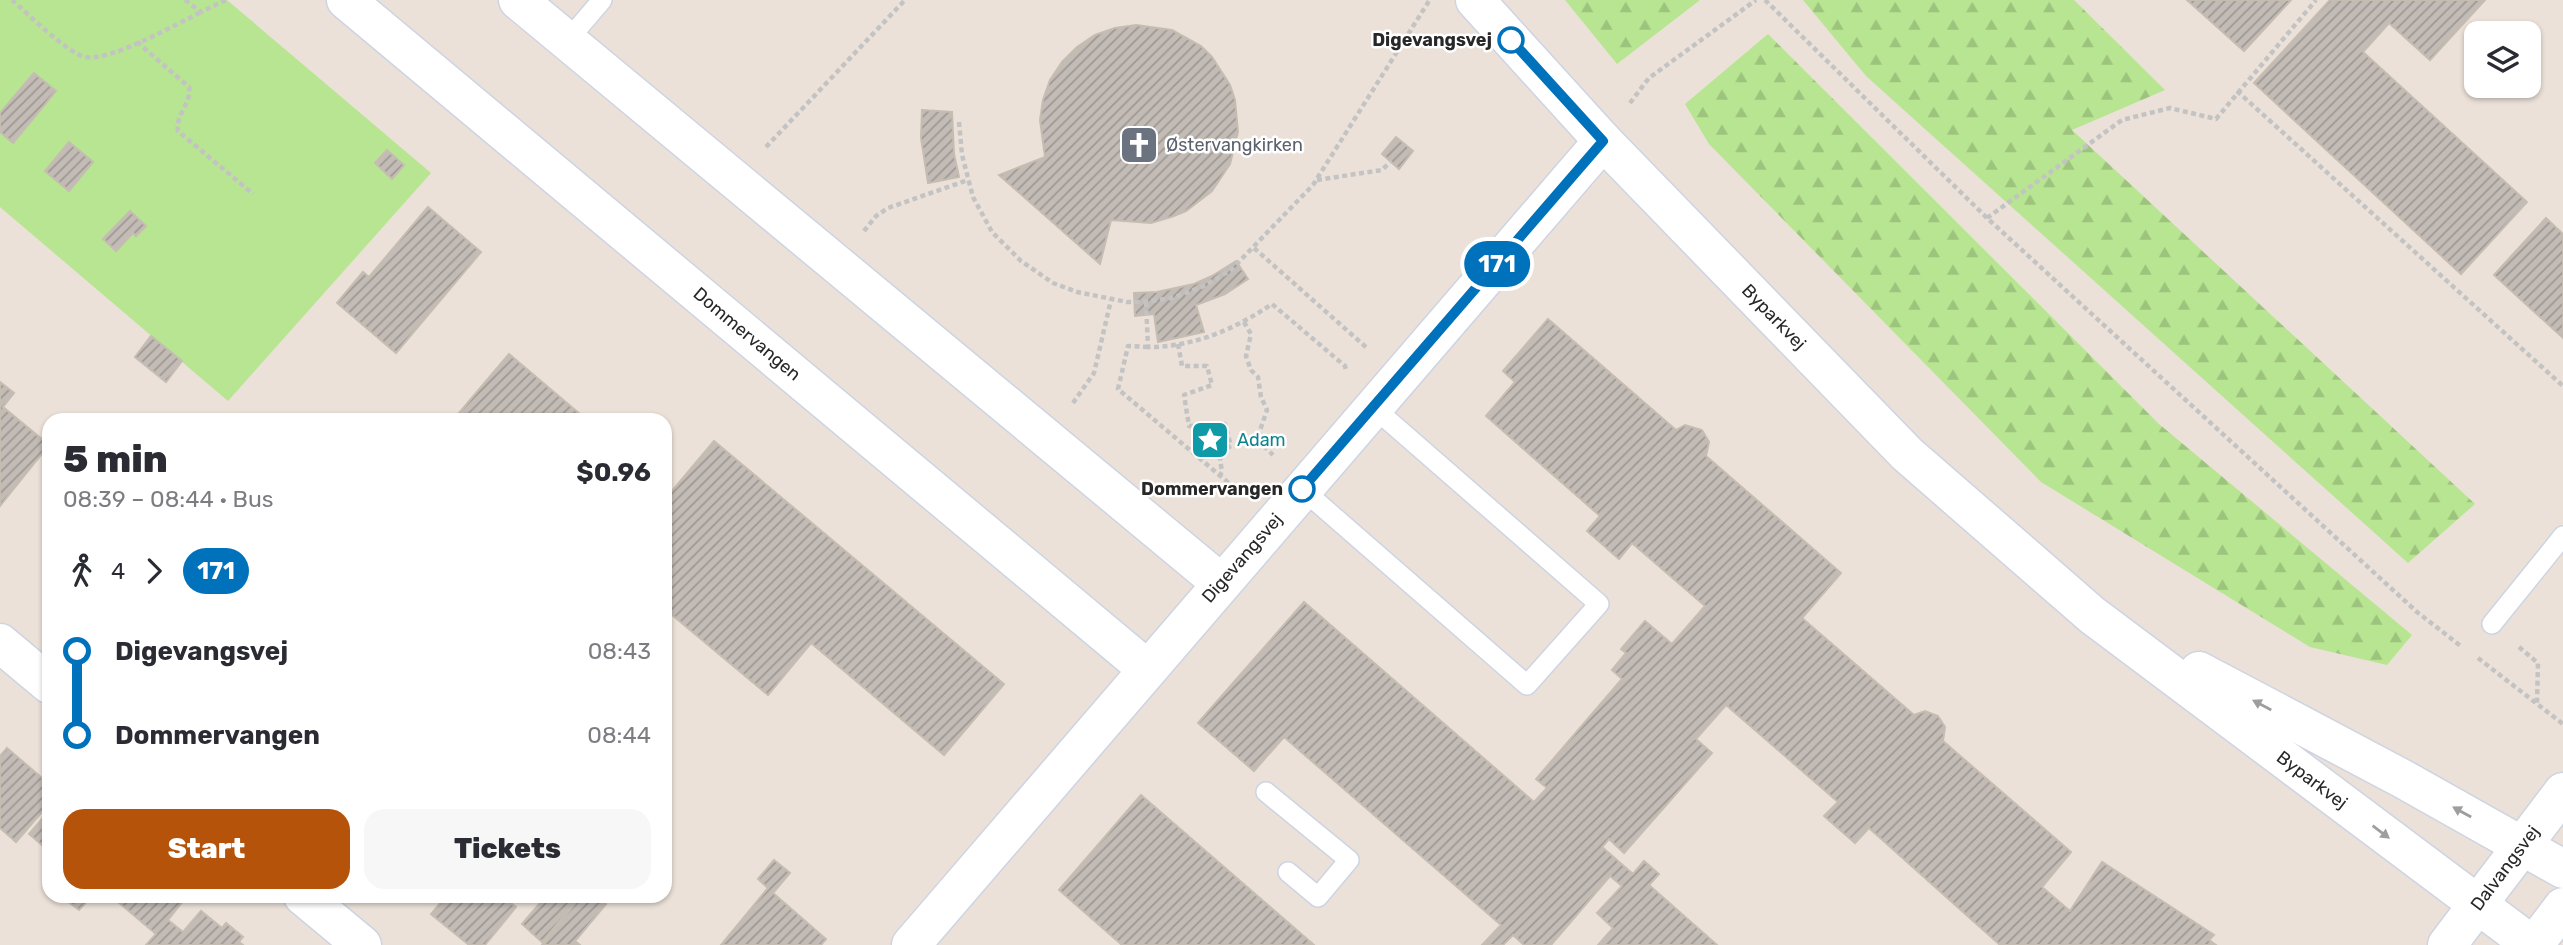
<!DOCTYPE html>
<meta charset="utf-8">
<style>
:root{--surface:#fff;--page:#f7f7f7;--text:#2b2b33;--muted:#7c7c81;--accent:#b45309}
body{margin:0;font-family:Rubik,sans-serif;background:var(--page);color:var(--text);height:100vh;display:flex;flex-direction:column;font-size:26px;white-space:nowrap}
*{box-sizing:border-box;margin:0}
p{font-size:23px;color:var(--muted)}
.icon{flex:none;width:38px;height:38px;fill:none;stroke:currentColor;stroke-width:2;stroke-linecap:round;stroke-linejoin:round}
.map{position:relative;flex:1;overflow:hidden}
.details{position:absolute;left:42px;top:413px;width:630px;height:490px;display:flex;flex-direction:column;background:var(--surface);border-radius:21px;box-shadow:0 2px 5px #0004}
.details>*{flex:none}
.badge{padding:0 14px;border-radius:23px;font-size:24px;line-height:46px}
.controls{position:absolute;left:2464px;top:21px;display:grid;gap:14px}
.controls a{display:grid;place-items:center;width:77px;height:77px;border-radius:14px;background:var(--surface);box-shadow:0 2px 5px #0004;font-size:35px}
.map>.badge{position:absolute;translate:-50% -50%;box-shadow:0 0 0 4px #fff}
.legs{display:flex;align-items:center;gap:10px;height:77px;padding:0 21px;font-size:23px}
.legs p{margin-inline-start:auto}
.head{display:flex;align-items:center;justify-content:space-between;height:119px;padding:0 21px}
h1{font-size:38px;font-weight:800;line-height:52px}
.button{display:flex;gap:14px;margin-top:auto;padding:14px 21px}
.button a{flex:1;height:80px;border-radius:21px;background:var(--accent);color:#fff;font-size:28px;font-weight:800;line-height:80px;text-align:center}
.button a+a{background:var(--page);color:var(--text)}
ul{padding:0 21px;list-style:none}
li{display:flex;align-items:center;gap:24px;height:84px;font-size:26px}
li i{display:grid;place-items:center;width:10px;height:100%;margin:0 9px;background:currentColor}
li i::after{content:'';width:18px;height:18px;margin:-9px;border:5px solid;border-radius:50%;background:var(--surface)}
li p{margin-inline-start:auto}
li:first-child i{background:linear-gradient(#0000 50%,currentColor 0)}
li:last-child i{background:linear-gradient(currentColor 50%,#0000 0)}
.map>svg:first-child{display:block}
.grass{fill:#b7e591}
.forest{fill:url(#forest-firs)}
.building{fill:url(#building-hatch);stroke:#c6bdb2;stroke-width:2}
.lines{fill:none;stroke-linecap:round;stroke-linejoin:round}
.lane-casing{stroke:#cdd4e2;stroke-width:22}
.street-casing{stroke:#cdd4e2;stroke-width:41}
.secondary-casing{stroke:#cdd4e2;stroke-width:41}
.path{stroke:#c3c3c3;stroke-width:4.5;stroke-dasharray:5 3.5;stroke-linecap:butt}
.lane{stroke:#fff;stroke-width:19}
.street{stroke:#fff;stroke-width:38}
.secondary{stroke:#fff;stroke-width:38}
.oneway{fill:#9e9e9e}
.line-1-casing{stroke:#fff;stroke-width:16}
.line-1{stroke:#0072bc;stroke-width:10}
.stop-1-dot{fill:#fff;stroke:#0072bc;stroke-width:3.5}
.labels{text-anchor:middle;stroke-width:5;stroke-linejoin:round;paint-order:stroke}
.stop-label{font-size:18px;font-weight:bold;fill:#282828;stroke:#fff;text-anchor:end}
.worship-label{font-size:18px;fill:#5b616d;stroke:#fff;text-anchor:start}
.street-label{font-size:18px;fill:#282828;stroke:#fff}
.culture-label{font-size:18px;fill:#0d838f;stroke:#fff;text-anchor:start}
</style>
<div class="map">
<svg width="2563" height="945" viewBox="0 0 2563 945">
<defs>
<pattern id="forest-firs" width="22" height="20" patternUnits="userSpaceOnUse" patternTransform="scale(1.75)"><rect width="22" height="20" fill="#b7e591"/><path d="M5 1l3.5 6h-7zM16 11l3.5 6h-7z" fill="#9dc47d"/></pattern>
<pattern id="building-hatch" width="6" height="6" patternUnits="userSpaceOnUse" patternTransform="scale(1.75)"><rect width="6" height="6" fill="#c3bbb5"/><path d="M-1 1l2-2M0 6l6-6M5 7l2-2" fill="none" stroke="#9e9893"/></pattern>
</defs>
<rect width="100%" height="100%" fill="#ebe1d8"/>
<polygon class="grass" points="0,0 227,0 431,173 228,401 0,207"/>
<g class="forest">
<polygon points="1565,0 1700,0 1617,64"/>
<polygon points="1803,0 2074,0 2165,90 2072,130 2475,504 2408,563 1866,76"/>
<polygon points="1768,34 2159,424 2412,635 2387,665 2310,647 2041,482 1709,144 1685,104"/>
</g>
<g class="building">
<polygon points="2187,0 2291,0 2244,51"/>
<polygon points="2330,0 2485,0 2430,60 2389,23 2363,52 2527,202 2461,274 2254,83"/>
<polygon points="1136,25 1172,30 1201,46 1212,57 1230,85 1235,100 1238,132 1230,164 1212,191 1186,211 1171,217 1151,223 1111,220 1100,264 999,175 1045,157 1040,120 1043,100 1050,80 1062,62 1077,47 1095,35 1115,28"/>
<polygon points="34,73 56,91 13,143 0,132 0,113"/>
<polygon points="922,110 952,112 954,154 959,177 928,183 921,138"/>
<polygon points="1396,137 1413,151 1399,169 1382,154"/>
<polygon points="69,142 93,162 69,191 45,171"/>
<polygon points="387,150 404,165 392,179 375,163"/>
<polygon points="428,207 481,252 396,353 337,303 363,272 369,277"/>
<polygon points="130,211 146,226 136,236 133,233 116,251 103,239"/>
<polygon points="2546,218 2563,234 2563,338 2494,275"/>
<polygon points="1236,261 1248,279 1225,294 1196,305 1204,332 1158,342 1154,314 1135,316 1134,293 1157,292 1194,284 1212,276"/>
<polygon points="1548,319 1676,430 1685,425 1702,430 1709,442 1706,456 1841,573 1802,618 1914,715 1925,711 1938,716 1945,727 1943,741 2071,852 2042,887 2070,911 2102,862 2214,935 2209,940 2216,945 2000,945 1869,828 1855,843 1824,816 1838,802 1726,705 1696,739 1712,753 1624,853 1609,839 1602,847 1633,874 1644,861 1659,874 1649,885 1717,945 1598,945 1613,928 1597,913 1622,886 1610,876 1551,945 1524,945 1513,935 1503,945 1482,945 1501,925 1284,737 1254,771 1198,723 1304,602 1534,802 1547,788 1536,779 1622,679 1612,670 1626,653 1621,649 1645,621 1672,644 1705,606 1632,543 1619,559 1587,531 1600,516 1486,416 1515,382 1503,371"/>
<polygon points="151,336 182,361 166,382 135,357"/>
<polygon points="509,354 587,420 453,420"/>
<polygon points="0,382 14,393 3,407 49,445 0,506"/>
<polygon points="714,441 1004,684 944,755 811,643 768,695 665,609 665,485 672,491"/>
<polygon points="7,748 49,784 49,804 16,842 0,828 0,756"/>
<polygon points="1141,795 1314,945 1122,945 1059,890"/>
<polygon points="49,811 49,851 29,834"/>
<polygon points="774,860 790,873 773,893 826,939 821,945 721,945 768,888 758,879"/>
<polygon points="61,896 92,896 79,910"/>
<polygon points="111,896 187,896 168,920 183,932 201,911 222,928 226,923 243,937 239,942 243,945 146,945 156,934"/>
<polygon points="446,896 502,896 516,907 485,945 469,945 431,914"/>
<polygon points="546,896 581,896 542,942 522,924"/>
<polygon points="581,896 597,896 606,904 575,941 580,945 542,945"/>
</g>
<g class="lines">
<defs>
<g id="lane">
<polyline points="568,40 602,0"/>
<polyline points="1302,489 1527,685 1599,604 1373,407"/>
<polyline points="2492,624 2563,536"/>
<polyline points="1266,792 1349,860 1318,897 1288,872"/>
</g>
<g id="street">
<polyline points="346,0 1147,669"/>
<polyline points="518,0 1221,583"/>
<polyline points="0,643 49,684"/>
<polyline points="303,896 362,945"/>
<polyline points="911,945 1603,141"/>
</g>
<g id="secondary">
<polyline points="1475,0 1603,141 1907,454 2092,615 2532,945"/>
<polyline points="2199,671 2403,779 2563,869"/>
<polyline points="2447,945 2563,792"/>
<polyline points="2534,945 2563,907"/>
</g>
</defs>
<use href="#lane" class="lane-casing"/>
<use href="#street" class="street-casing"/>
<use href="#secondary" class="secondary-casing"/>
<g class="path">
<path d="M12 0C27 13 67 53 85 57 109 62 177 24 201 12"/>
<polyline points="185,0 201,12 226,0"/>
<polyline points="1765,0 1987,218 2417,612 2462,647"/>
<path d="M137 42 189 87C192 103 175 115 178 131L253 194"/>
<polyline points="2237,91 2563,386"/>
<polyline points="1630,103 1649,78 1756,0"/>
<polyline points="959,122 962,155 973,197 992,232 1021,261 1053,283 1077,292 1127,302 1142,302 1172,298 1204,286 1231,270 1313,185 1429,1"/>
<polyline points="766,147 905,0"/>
<polyline points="1317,180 1382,170 1391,161"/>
<polyline points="1987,218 2122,120 2170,108 2216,119 2316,0"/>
<polyline points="864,231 876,216 888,208 968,180"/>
<polyline points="1254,248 1367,348"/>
<path d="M1146 302 1148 347C1194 347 1235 329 1272 304L1345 366 1346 370"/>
<polyline points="1244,322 1251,334 1246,356 1251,370 1258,377 1261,397 1267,410 1257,439 1273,455"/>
<polyline points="1178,344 1182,366 1207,366 1212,385 1184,395 1189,426 1225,424 1231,446 1219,452 1222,472 1220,475"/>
<polyline points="1148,347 1128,346 1118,389 1238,491 1242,491"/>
<polyline points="1073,403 1094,373 1111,300"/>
<polyline points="2519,647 2538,663 2537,703"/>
<polyline points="2478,658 2563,724"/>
</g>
<use href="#lane" class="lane"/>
<use href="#street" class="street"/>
<use href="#secondary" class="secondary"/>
</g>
<defs><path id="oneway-solid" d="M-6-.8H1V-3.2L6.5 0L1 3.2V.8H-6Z" transform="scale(1.75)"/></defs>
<g class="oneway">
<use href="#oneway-solid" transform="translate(2262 705) rotate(-152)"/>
<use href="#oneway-solid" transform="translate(2462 812) rotate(-151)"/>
<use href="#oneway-solid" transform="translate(2381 832) rotate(37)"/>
</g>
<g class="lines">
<defs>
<polyline id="line-1" points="1302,489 1603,141 1511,40"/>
</defs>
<use href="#line-1" class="line-1-casing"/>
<use href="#line-1" class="line-1"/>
</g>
<defs>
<symbol id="church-square" viewBox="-11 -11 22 22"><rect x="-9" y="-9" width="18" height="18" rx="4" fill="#6b7280" stroke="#fff"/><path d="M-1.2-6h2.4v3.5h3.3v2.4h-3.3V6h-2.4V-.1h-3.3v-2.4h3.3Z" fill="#fff"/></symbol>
<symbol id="sight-square" viewBox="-11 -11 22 22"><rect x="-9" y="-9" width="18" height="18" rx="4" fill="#0f9aa8" stroke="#fff"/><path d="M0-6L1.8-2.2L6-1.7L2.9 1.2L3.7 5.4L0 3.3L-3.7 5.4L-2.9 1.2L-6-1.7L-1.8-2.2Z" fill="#fff"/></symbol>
</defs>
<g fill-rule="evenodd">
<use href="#church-square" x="1117" y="123" width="44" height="44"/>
<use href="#sight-square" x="1188" y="418" width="44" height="44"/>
</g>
<g class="stop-1-dot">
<circle cx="1511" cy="40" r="12"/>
<circle cx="1302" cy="489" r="12"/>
</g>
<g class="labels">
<g class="stop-label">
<text x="1492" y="46">Digevangsvej</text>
<text x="1283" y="495">Dommervangen</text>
</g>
<g class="worship-label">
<text x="1166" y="151">Østervangkirken</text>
</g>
<g class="street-label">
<text transform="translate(1774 317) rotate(46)" y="6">Byparkvej</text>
<text transform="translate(747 334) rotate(40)" y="6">Dommervangen</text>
<text transform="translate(1242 558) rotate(-49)" y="6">Digevangsvej</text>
<text transform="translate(2312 780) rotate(37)" y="6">Byparkvej</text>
<text transform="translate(2505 868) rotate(-53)" y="6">Dalvangsvej</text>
</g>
<g class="culture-label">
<text x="1237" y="446">Adam</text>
</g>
</g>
</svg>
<div class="controls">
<a><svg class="icon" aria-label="layers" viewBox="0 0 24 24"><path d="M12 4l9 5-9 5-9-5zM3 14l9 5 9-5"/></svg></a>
</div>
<b class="badge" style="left:1497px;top:264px;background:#0072bc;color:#fff">171</b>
<section class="details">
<div class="head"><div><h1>5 min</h1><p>08:39 – 08:44 · Bus</p></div><b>$0.96</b></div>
<div class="legs"><svg class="icon" aria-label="walk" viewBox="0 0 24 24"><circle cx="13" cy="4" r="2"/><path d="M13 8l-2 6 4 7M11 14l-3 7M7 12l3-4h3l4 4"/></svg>4<svg class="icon" aria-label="forward" viewBox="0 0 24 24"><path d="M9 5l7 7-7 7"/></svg><b class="badge" style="background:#0072bc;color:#fff">171</b></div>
<ul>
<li><i style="color:#0072bc"></i><b>Digevangsvej</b><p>08:43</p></li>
<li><i style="color:#0072bc"></i><b>Dommervangen</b><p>08:44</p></li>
</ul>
<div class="button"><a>Start</a><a>Tickets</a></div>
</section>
</div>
